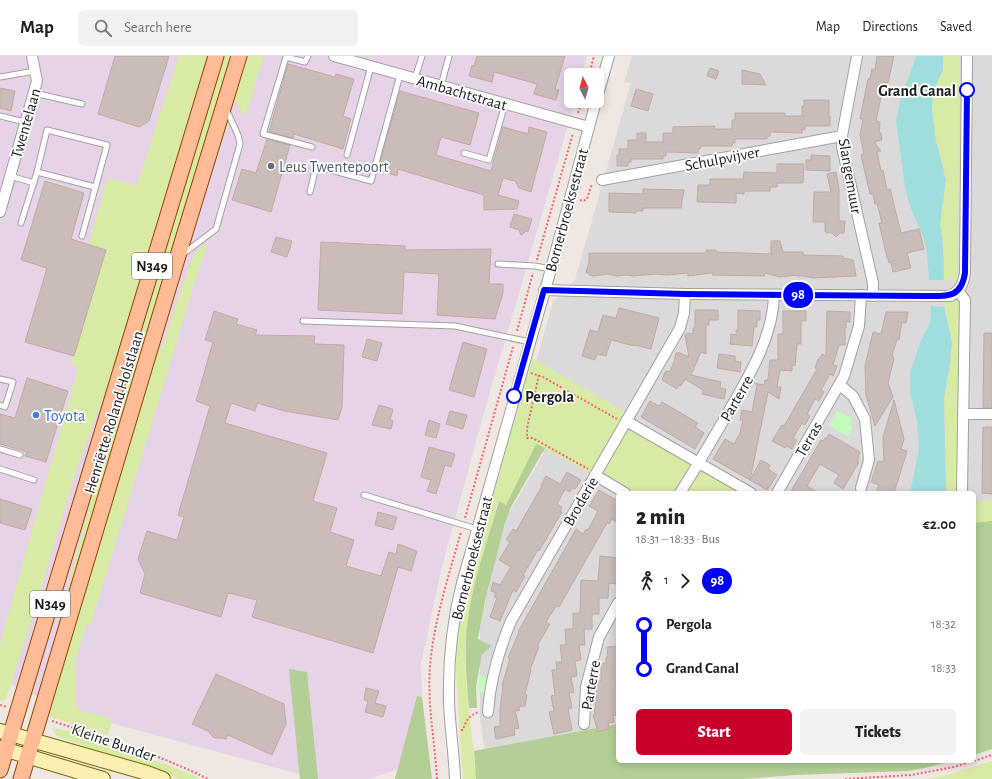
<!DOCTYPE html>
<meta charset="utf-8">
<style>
:root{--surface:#fff;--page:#f2f2f2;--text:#222;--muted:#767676;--line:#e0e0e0;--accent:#c9002c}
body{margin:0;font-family:"Alegreya Sans",sans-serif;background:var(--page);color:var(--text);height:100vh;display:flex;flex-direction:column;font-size:15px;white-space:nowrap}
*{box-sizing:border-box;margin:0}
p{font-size:13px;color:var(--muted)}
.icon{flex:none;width:22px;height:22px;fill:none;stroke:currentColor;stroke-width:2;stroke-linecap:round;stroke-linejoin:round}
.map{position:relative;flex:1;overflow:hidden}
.sheet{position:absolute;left:616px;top:435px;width:360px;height:272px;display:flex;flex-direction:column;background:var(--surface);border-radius:6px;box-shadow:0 2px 10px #0003}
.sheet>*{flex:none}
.badge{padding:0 8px;border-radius:13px;font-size:14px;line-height:26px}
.needle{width:26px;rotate:354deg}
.controls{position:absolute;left:564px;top:12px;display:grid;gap:8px}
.controls a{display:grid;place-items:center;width:40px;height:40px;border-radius:6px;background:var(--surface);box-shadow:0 2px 10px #0003;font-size:20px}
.map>.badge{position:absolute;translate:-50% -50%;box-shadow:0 0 0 2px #fff}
.legs{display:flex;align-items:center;gap:6px;height:44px;padding:0 20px;font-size:13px}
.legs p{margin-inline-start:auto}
.summary{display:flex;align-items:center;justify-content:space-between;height:68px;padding:0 20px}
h1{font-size:22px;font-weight:800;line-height:30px}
.primary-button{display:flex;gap:8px;margin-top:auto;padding:8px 20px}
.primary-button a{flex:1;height:46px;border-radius:6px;background:var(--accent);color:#fff;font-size:16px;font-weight:800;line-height:46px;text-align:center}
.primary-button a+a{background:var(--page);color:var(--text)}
ul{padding:0 20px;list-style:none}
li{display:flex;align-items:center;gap:14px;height:44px;font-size:15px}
li i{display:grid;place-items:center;width:6px;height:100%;margin:0 5px;background:currentColor}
li i::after{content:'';width:10px;height:10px;margin:-5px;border:3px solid;border-radius:50%;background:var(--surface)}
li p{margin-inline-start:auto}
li:first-child i{background:linear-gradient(#0000 50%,currentColor 0)}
li:last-child i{background:linear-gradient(currentColor 50%,#0000 0)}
header{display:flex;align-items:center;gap:24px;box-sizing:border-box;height:56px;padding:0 20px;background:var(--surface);border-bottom:1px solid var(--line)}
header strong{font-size:19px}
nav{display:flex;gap:22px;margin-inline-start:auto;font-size:14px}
.search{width:280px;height:36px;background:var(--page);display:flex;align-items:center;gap:10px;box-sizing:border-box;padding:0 14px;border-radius:6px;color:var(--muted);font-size:15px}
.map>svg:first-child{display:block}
.residential{fill:#dbd9da}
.industrial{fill:#e7d3e8}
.grass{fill:#d7eba5}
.forest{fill:#b3cf95}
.park{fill:#c5fbbc}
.water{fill:#a0dede}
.building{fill:#cabcb8;stroke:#c0aaa4}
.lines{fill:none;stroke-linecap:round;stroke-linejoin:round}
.lane-casing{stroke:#a1a1a1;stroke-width:7}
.street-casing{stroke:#a1a1a1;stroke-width:12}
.secondary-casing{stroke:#766901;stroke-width:16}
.primary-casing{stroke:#954300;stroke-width:17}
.path{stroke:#fe6375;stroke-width:2;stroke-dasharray:2 2;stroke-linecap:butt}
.lane{stroke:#fff;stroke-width:5}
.street{stroke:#fff;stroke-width:10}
.secondary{stroke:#fbefb3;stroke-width:14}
.primary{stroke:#ffbb96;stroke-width:15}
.line-1-casing{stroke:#fff;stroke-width:9}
.line-1{stroke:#00f;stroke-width:6}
.stop-1-dot{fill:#fff;stroke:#00f;stroke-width:2}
.service-dot{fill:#5c6f8a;stroke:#fff;stroke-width:1.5}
.shop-dot{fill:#3f7fe0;stroke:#fff;stroke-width:1.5}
.labels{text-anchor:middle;stroke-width:3.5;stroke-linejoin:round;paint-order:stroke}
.shield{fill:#fff;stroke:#616161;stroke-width:1}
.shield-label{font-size:15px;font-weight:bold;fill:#1d1d1d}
.stop-label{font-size:16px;font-weight:bold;fill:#1d1d1d;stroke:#fff;text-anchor:end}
.street-label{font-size:16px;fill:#1d1d1d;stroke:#fff}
.service-label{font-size:16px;fill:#4e5e75;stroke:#fff;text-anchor:start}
.shop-label{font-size:16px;fill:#366cbe;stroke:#fff;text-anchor:start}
</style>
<header>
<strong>Map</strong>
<div class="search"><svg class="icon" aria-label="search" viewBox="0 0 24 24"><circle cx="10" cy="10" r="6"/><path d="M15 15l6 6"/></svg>Search here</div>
<nav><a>Map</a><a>Directions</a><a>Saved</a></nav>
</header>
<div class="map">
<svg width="992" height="723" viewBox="0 0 992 723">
<rect width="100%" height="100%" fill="#eee7e2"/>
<polygon class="residential" points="632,0 992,0 992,602 974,605 974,437 618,437 618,674 486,701 480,663 480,570 496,498 508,459 544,397 515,380 553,246 575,224 631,27 624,26"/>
<polygon class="industrial" points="0,0 587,0 582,19 571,19 571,45 575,45 483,360 441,514 421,608 424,704 369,723 318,723 70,656 0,623"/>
<g class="grass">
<polygon points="179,0 209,0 131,259 104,340 78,408 31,566 6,643 3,645 0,644 0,588 72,334 78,311 71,308 95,232 78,226 107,123 137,129"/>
<polygon points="222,0 234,0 71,538 59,565 112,364"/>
<polygon points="245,0 264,0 245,60 233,41"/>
<polygon points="943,0 960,0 957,225 944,224 943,188 940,168 946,124 935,80 932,52 933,35 943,14"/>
<polygon points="209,186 199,212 91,568 87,568 75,605 76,650 80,654 112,663 108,679 47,660 149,314 163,288 188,213 196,196"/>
<polygon points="944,244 959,245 958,437 946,437 944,342 949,314 952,287"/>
<path d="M532 302 625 356 590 417 536 388 506 449 498 445C486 491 470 537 466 584 463 630 473 677 476 723H463L456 615 458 565Z"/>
<polygon points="631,375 636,375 689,407 690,413 676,437 634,437 605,421 603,414 623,380"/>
<polygon points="701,417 707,417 742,437 687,437 697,419"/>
<polygon points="992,444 992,465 974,467 974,445"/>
<path d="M52 672C74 675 95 684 115 691 144 701 174 710 202 723H181L64 683 56 679Z"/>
<polygon points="992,705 992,723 927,723 944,720"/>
</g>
<g class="forest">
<path d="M536 388 545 392 511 451 505 467 485 545 478 583 492 590 482 598 476 631 477 652H469C467 630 465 607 466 585 468 538 486 490 499 445L506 449Z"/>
<polygon points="992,465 992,693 974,699 974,467"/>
<polygon points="289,613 307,616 318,723 300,723"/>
<polygon points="417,640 422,641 432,723 395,723"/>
<polygon points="618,668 618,705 953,705 925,712 907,715 796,719 743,723 476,723 474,695"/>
</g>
<g class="park">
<polygon points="837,355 852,362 849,368 853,371 848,380 829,370"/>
<polygon points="480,620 488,621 485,637 477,635"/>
</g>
<g class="water">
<polygon points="916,0 943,0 943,14 933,35 932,52 935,80 946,124 940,168 943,188 944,224 929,224 927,196 923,181 910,150 905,131 896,65 900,45"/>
<polygon points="931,250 944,251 952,287 949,314 944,342 946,437 909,437 911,432 919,394 917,365 910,336 910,317 921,284 930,267"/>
</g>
<g class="building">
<polygon points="115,0 169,0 149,65 139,71 98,58"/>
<polygon points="477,0 565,0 555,33 559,34 556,44 534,38 537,28 494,16 492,26 469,20 472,9 474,10"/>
<polygon points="877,0 894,0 888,27 884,26 876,65 880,66 879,76 881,77 882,84 874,86 881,95 877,96 881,115 883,114 887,134 890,133 901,177 919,173 924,193 907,197 911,212 893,216 891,206 889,207 886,197 879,167 882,167 877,147 875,148 873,138 870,138 861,99 864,98 860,79 863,63 860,63 868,23 870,23 872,13 875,14"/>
<polygon points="288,8 335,21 336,18 354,23 343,60 351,63 343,93 294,78 293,82 269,76"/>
<polygon points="710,12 719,15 716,23 707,20"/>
<polygon points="742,14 760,18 766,29 742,28"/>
<polygon points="0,32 15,35 11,55 0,52"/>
<polygon points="636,33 653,38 648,55 631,50"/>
<polygon points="400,35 479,57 470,89 441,81 436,99 491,115 503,71 528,78 529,71 547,76 531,136 519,132 515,125 503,122 498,139 519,145 517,153 484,154 484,139 398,113 397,120 378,114"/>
<polygon points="804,44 829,44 829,60 830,60 830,70 805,70 805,74 802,73 802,77 770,76 770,80 767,80 767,83 735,83 735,87 732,87 732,90 701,90 700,93 698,93 698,97 666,96 666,100 663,100 663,103 631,103 631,106 628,106 628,110 617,110 617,99 619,99 619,93 628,93 628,84 637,84 637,77 646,77 646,86 663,86 663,77 673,77 673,71 715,70 715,73 732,73 732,64 735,64 735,57 785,57 785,60 802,60 802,50 804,51"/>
<polygon points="267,83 290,89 271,156 232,144 242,113 256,117"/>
<polygon points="811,99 830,100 830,115 806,114 806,104 811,104"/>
<polygon points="777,108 804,108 803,127 777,127 777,131 770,131 770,135 744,135 744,138 736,137 736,147 697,146 698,129 710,129 710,123 743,123 744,116 777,117"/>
<polygon points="836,116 839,133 839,165 845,165 844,177 840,177 836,181 832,177 825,176 825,166 813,166 814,136 831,136 827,118"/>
<polygon points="45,125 84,137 71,183 106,194 74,300 25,286 47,212 21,204"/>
<polygon points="643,133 684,134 681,152 643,152 643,155 636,155 636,157 609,156 609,137 643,138"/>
<polygon points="514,158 532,163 528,176 526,175 521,179 519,174 510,171"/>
<polygon points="276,181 292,185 287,201 271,196"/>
<polygon points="771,185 780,185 783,196 803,196 803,199 843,200 843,202 853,204 856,220 812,222 803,220 797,220 797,219 779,221 765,217 764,220 712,219 713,217 711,217 688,220 688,217 667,219 655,218 634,220 627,219 616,220 608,218 593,220 589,219 589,217 586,217 589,206 589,197 706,197 706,194 716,194 716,196 771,198"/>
<polygon points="321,186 405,190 405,194 491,193 489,228 503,228 503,237 495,263 437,259 439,218 404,216 402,258 318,254"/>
<polygon points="619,252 659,262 651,293 635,289 634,290 611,284 606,300 597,298 595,304 582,300 590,274 598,276 603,259 616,262"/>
<polygon points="695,254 718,254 718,264 709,264 709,269 706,269 706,298 701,296 691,319 721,326 720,332 726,333 724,343 702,338 703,334 685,323 681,330 679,329 677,333 662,324 665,316 668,315 670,316 674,306 676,297 678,298 678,296 689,301 685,279 687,279 687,277 693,278 693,272 695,272"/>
<polygon points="738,254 760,255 760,264 757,264 757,271 754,271 752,290 730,288 731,278 736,279 736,274 738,274"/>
<polygon points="214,255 238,263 236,268 257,274 255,279 315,280 314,288 344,289 342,351 338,364 284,355 257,347 255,355 231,347 225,367 327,397 313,445 337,452 330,476 354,484 346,510 381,520 389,496 396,498 398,488 417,495 411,515 398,511 373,597 252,561 257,544 228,537 221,561 140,537 145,518 138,503 147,475 177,484 184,461 178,459 210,350 196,345 213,286 205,284"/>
<polygon points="783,255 806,255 806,265 801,265 801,288 797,288 795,310 792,309 792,315 780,314 777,331 781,331 779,343 768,336 750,424 713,403 725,383 734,388 740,377 743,364 740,364 742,354 752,356 757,329 754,327 764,329 765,324 768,324 770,304 778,304 778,278 783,278"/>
<polygon points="827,255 850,256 850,266 846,265 846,272 845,272 845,289 839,289 833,309 837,310 833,320 830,318 821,334 824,336 819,345 815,343 807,358 810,360 805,369 802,367 793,382 797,384 792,393 787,390 785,392 772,385 782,369 784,370 817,313 815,312 818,303 820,303 822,298 826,300"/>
<polygon points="886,256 908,256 906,267 902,266 899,284 897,283 892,300 894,302 888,327 893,341 875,370 866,339 865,310 873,276 881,278"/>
<polygon points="984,277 992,277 992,352 983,352"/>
<polygon points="367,283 382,287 377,305 362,301"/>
<polygon points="463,286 487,293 474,341 449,334"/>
<polygon points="719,298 735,300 735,305 741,306 740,316 717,312"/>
<polygon points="27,322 68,335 46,406 25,400 27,396 0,388 0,358 15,362"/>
<polygon points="894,344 904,383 901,393 907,395 894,437 876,437 879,429 871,426 878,405 884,406 883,381"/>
<polygon points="650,345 659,350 662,346 698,367 695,371 704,377 695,393 641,361"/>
<polygon points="379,349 393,353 390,364 393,365 391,373 372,369"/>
<polygon points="450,355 467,359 463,373 446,368"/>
<polygon points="429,364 440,368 436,382 425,379"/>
<polygon points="983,371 992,371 992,438 982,437"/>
<polygon points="829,378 860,396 858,401 859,402 857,405 859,406 843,433 834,427 839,419 820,408 807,430 819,437 790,437 821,384 823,385 825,382 826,383"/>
<polygon points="429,391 455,398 451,411 445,409 436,438 427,435 431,424 421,421"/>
<polygon points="761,404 770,409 768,413 777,419 767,434 750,424"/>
<polygon points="567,416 581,424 575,433 573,432 570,436 565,433 557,448 562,451 560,455 562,456 539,495 538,494 523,519 525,520 516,536 513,534 500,565 490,561 497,542 494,541 496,537 491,535 493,526 500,529 511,511 499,504 510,486 506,484 513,473 516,475 542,430 541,429 546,420 560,428"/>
<polygon points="599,434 618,445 618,467 612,463 609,468 607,467 559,551 556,550 546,566 550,568 537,590 539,590 530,614 531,614 525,638 527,639 525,650 520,650 519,655 515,654 519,672 514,673 515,679 496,683 494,671 500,670 500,653 503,630 502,630 510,602 508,602 519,576 518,576 576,473 583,478 586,473 588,474 598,455 589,450"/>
<polygon points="0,443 32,453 25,474 0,467"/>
<polygon points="378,456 397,461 393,474 375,469"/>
<polygon points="600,500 618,502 617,528 609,527 608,542 599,542 599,558 592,558 592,573 584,573 585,589 579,589 581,604 575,605 577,620 571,621 574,636 569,637 572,652 568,653 572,674 554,678 549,656 554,655 551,640 555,639 552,614 557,614 556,606 562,606 560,589 566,589 565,573 573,573 573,557 580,557 581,524 598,525"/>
<polygon points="618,590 618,623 616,624 618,655 616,656 616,659 613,660 614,666 608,667 609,673 598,676 593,659 595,659 594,652 596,652 594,642 597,642 596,635 598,635 597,625 601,625 601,608 606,607 606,601 608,601 607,591"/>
<polygon points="216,618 284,648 286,668 272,699 228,679 226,683 222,682 214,682 208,675 192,668"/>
<polygon points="366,632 379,635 375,647 386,650 383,661 365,656 368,645 364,644"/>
</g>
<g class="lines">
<defs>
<g id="lane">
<polyline points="308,0 305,6 286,1 263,78 312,91"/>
<polyline points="0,21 35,15"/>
<polyline points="415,22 422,0"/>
<polyline points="441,30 449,0"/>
<polyline points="34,37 82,48"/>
<polyline points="0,60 25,66"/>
<polyline points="464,97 489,104 505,48"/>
<polyline points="347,99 371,10"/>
<polyline points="37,116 47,74 107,89 82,180"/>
<polyline points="10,120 34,127"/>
<polyline points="310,136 316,110 371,125 400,19"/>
<polyline points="21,167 37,116 95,131"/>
<polyline points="183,198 216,173 240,88 238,79 227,55"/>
<polyline points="498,208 535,210 551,213"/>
<polyline points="303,265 455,270 530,286"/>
<polyline points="0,323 13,326 5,351 0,349"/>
<polyline points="0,393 20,399"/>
<polyline points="0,413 34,424"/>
<polyline points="364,439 477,473"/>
</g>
<g id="street">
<polyline points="334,0 589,71"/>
<polyline points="857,0 842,80 842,91 873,227 873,240"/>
<polyline points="597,42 609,0"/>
<polyline points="602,124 842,80"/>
<polyline points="0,156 37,25 32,0"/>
<path d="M544 234 685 238 951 240C961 233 963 229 965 217L967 0"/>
<polyline points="958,235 965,244 962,434"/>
<polyline points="840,329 853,340 865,363 869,404 861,432"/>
<polyline points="963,358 992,358"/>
<polyline points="626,365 751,437"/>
<polyline points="595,419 625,437"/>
<path d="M680 437C696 412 711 386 726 360 747 323 773 283 774 239"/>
<polyline points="777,437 844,320 859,270 861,239"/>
<path d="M488 656C490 624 499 594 511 565L680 272 684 257 685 238"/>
<polyline points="584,668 586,631 599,581 618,547"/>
<path d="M455 723C454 697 450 672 449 646 448 605 452 566 462 527L551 213 596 45"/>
</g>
<g id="secondary">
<polyline points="0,675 147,717 163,723"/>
<polyline points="0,692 103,723"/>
</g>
<g id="primary">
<polyline points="0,714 216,0"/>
<polyline points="21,723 177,203 239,0"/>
</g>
</defs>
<use href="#lane" class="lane-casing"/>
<use href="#street" class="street-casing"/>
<use href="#secondary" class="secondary-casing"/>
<use href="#primary" class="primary-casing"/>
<g class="path">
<polyline points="589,19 594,0"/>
<polyline points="578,57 582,45"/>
<polyline points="580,144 583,145 587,143 592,128"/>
<polyline points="537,204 573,77"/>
<polyline points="517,275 533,217"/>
<polyline points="531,317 543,321 617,363"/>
<polyline points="539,319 527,372 527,382 532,382 538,385 588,413"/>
<polyline points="465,462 513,291"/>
<polyline points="0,649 6,651"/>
<path d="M52 665C105 682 158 698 208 723"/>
<path d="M461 674H463C466 665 469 659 479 656"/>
<polyline points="974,705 992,699"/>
<path d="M437 723C435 685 427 648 430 610 434 564 449 519 461 476"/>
<polyline points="845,723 911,719 954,711 973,705"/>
</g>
<use href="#lane" class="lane"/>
<use href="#street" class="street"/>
<use href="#secondary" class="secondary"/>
<use href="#primary" class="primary"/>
</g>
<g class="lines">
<defs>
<path id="line-1" d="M514 340 544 234 685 238 924 240C946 240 961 243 965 217L967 34"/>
</defs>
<use href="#line-1" class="line-1-casing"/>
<use href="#line-1" class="line-1"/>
</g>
<g class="stop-1-dot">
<circle cx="967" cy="34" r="7"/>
<circle cx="514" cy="340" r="7"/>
</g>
<circle class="service-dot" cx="271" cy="110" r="4"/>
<circle class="shop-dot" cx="36" cy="359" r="4"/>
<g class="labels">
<g class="shield">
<rect x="132" y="197" width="40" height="26" rx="3"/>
<rect x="30" y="535" width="40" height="26" rx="3"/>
</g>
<g class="shield-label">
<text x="152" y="215">N349</text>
<text x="50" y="553">N349</text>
</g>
<g class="stop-label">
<text x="956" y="40">Grand Canal</text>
<text x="525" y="346" text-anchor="start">Pergola</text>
</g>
<g class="street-label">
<text transform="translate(462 36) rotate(16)" y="6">Ambachtstraat</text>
<text transform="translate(25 67) rotate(-74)" y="6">Twentelaan</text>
<text transform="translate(722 102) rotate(-11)" y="6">Schulpvijver</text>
<text transform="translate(851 120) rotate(80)" y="6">Slangemuur</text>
<text transform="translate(566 154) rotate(-75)" y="6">Bornerbroeksestraat</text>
<text transform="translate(736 342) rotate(-60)" y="6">Parterre</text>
<text transform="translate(113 356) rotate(-73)" y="6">Henriëtte Roland Holstlaan</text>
<text transform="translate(808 383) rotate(-60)" y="6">Terras</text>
<text transform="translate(580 445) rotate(-60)" y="6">Broderie</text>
<text transform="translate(471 502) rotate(-76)" y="6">Bornerbroeksestraat</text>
<text transform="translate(590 629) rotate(-80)" y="6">Parterre</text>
<text transform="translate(114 686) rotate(19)" y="6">Kleine Bunder</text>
</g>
<g class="service-label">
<text x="279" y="116">Leus Twentepoort</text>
</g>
<g class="shop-label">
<text x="44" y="365">Toyota</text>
</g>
</g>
</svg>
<div class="controls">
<a><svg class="needle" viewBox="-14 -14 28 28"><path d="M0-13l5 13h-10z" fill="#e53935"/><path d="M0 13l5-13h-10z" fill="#767676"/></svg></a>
</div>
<b class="badge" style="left:798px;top:239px;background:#00f;color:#fff">98</b>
<section class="sheet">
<div class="summary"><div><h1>2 min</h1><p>18:31 – 18:33 · Bus</p></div><b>€2.00</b></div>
<div class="legs"><svg class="icon" aria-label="walk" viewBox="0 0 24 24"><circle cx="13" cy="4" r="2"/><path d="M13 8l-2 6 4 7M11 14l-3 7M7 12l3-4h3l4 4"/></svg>1<svg class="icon" aria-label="forward" viewBox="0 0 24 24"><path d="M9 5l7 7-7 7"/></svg><b class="badge" style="background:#00f;color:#fff">98</b></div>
<ul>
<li><i style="color:#00f"></i><b>Pergola</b><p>18:32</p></li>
<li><i style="color:#00f"></i><b>Grand Canal</b><p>18:33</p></li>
</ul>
<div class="primary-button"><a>Start</a><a>Tickets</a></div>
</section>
</div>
